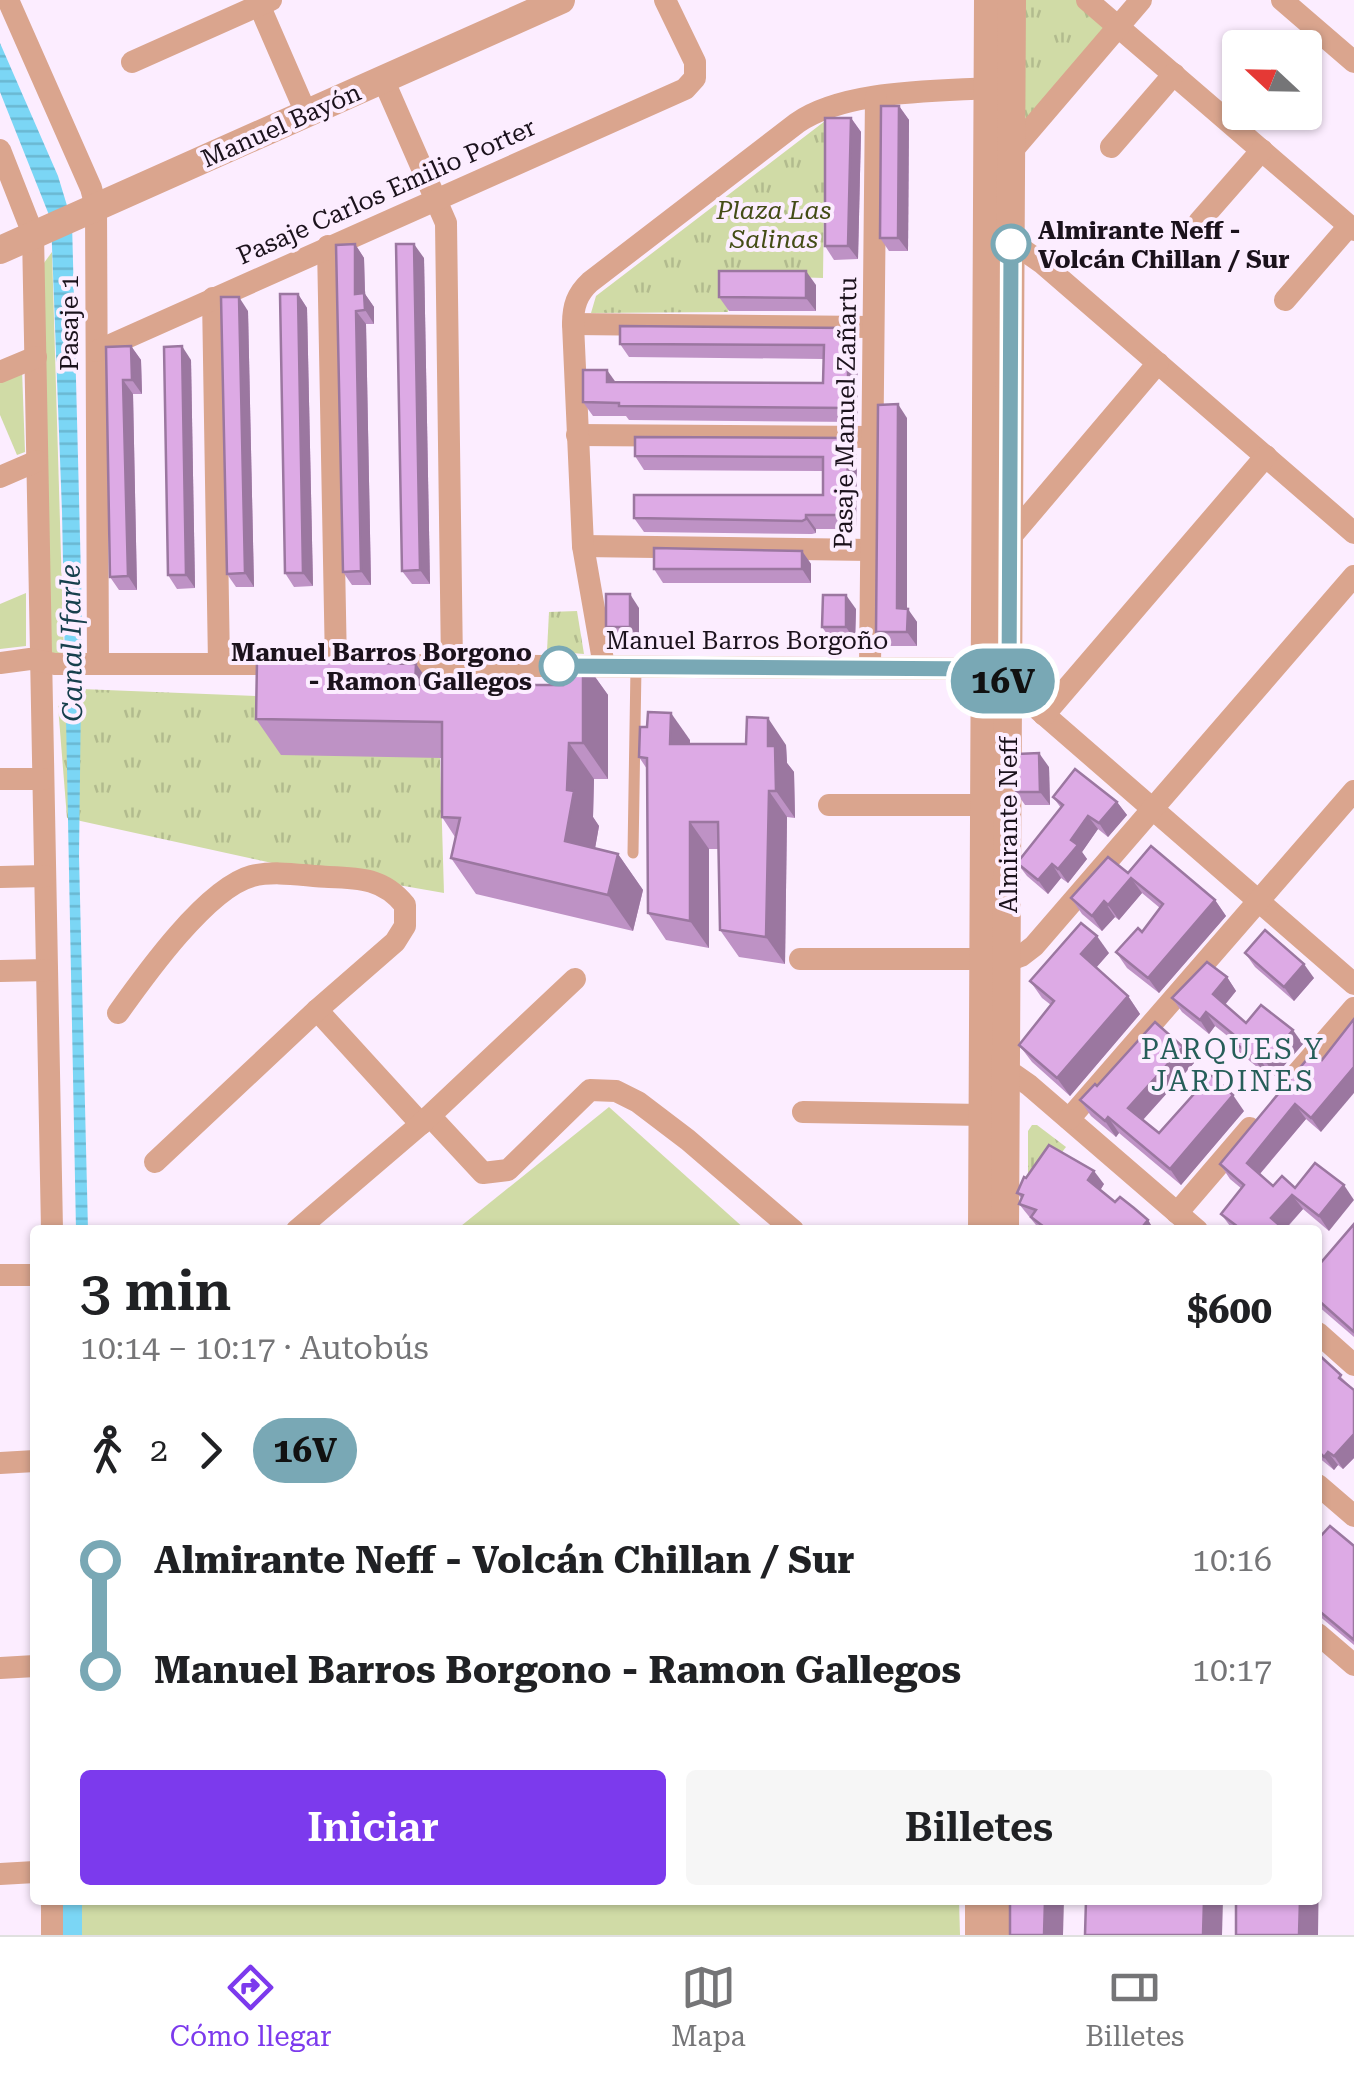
<!DOCTYPE html>
<html lang="es">
<meta charset="utf-8">
<style>
:root{--surface:#fff;--page:#f6f6f6;--text:#202124;--muted:#757577;--line:#e0e0e0;--accent:#7c3aed}
body{margin:0;font-family:"Roboto Serif",serif;background:var(--page);color:var(--text);height:100vh;display:flex;flex-direction:column;font-size:38px;white-space:nowrap}
*{box-sizing:border-box;margin:0}
p{font-size:32px;color:var(--muted)}
.icon{flex:none;width:55px;height:55px;fill:none;stroke:currentColor;stroke-width:2;stroke-linecap:round;stroke-linejoin:round}
.map{position:relative;flex:1;overflow:hidden}
.panel{position:absolute;left:30px;top:1225px;width:1292px;height:680px;display:flex;flex-direction:column;background:var(--surface);border-radius:10px;box-shadow:0 2px 8px #0004}
.panel>*{flex:none}
.badge{padding:0 20px;border-radius:32px;font-size:35px;line-height:65px}
.needle{width:65px;rotate:292deg}
.controls{position:absolute;left:1222px;top:30px;display:grid;gap:20px}
.controls a{display:grid;place-items:center;width:100px;height:100px;border-radius:10px;background:var(--surface);box-shadow:0 2px 8px #0004;font-size:50px}
.map>.badge{position:absolute;translate:-50% -50%;box-shadow:0 0 0 5px #fff}
.legs{display:flex;align-items:center;gap:15px;height:110px;padding:0 50px;font-size:32px}
.legs p{margin-inline-start:auto}
.summary{display:flex;align-items:center;justify-content:space-between;height:170px;padding:0 50px}
h1{font-size:55px;font-weight:600;line-height:75px}
.button{display:flex;gap:20px;margin-top:auto;padding:20px 50px}
.button a{flex:1;height:115px;border-radius:10px;background:var(--accent);color:#fff;font-size:40px;font-weight:600;line-height:115px;text-align:center}
.button a+a{background:var(--page);color:var(--text)}
ul{padding:0 50px;list-style:none}
li{display:flex;align-items:center;gap:35px;height:110px;font-size:38px}
li i{display:grid;place-items:center;width:15px;height:100%;margin:0 12px;background:currentColor}
li i::after{content:'';width:25px;height:25px;margin:-12px;border:8px solid;border-radius:50%;background:var(--surface)}
li p{margin-inline-start:auto}
li:first-child i{background:linear-gradient(#0000 50%,currentColor 0)}
li:last-child i{background:linear-gradient(currentColor 50%,#0000 0)}
.tabs{display:flex;justify-content:space-around;align-items:center;height:140px;border-top:2px solid var(--line);background:var(--surface);font-size:28px;color:var(--muted)}
.tabs a{display:grid;justify-items:center;gap:5px}
.tabs .active{color:var(--accent)}
.map>svg:first-child{display:block}
.grass{fill:#d0dba6}
.park{fill:url(#park-tufts)}
.water{fill:url(#water-rules)}
.lines{fill:none;stroke-linecap:round;stroke-linejoin:round}
.canal{stroke:#7bd6f5;stroke-width:20}
.service{stroke:#daa58e;stroke-width:11}
.minor{stroke:#daa58e;stroke-width:22}
.tertiary{stroke:#daa58e;stroke-width:28}
.wall{fill:#be92c5}
.shaded-wall{fill:#9b77a0}
.building{fill:#ddaae5;stroke:#9b77a0;stroke-width:2.5}
.line-1-casing{stroke:#fff;stroke-width:22}
.line-1{stroke:#79a8b5;stroke-width:15}
.stop-1-dot{fill:#fff;stroke:#79a8b5;stroke-width:5}
.labels{text-anchor:middle;stroke-width:8;stroke-linejoin:round;paint-order:stroke}
.street-label{font-size:25px;fill:#1b121c;stroke:#fcedff}
.park-label{font-size:25px;font-style:italic;fill:#444c16;stroke:#fcedff}
.stop-label{font-size:25px;font-weight:bold;fill:#1b121c;stroke:#fcedff;text-anchor:start}
.water-label{font-size:28px;font-style:italic;fill:#17404d;stroke:#fcedff}
.neighbourhood-label{font-size:28px;letter-spacing:2.5px;fill:#265e59;stroke:#fcedff}
</style>
<div class="map">
<svg width="1354" height="1935" viewBox="0 0 1354 1935">
<defs>
<pattern id="park-tufts" width="24" height="20" patternUnits="userSpaceOnUse" patternTransform="scale(2.5)"><rect width="24" height="20" fill="#d0dba6"/><path d="M3 7l-1-3M5 7V3M7 7l1-3M15 17l-1-3M17 17v-4M19 17l1-3" fill="none" stroke="#b2bb8e"/></pattern>
<pattern id="water-rules" width="6" height="5" patternUnits="userSpaceOnUse" patternTransform="scale(2.5)"><rect width="6" height="5" fill="#7bd6f5"/><path d="M0 2.5h6" fill="none" stroke="#6ab7d1"/></pattern>
</defs>
<rect width="100%" height="100%" fill="#fcedff"/>
<g class="grass">
<polygon points="52,252 64,658 48,660 41,267"/>
<polygon points="22,370 25,452 17,455 0,415 0,380"/>
<polygon points="26,593 26,646 0,649 0,604"/>
<polygon points="609,1107 746,1230 456,1230"/>
<polygon points="75,1900 959,1900 960,1935 75,1935"/>
</g>
<g class="park">
<polygon points="1017,0 1079,0 1112,27 1016,143"/>
<polygon points="825,121 823,278 730,275 728,312 591,313 596,296"/>
<polygon points="577,611 584,654 547,651 549,612"/>
<polygon points="81,689 282,697 440,758 444,893 272,863 67,818 58,706"/>
<polygon points="1032,1125 1037,1125 1066,1147 1028,1196 1028,1131"/>
</g>
<polygon class="water" points="0,43 58,176 72,222 82,616 79,856 88,1230 76,1230 62,512 51,220 0,92"/>
<g class="lines">
<polyline class="canal" points="72,1935 72,1900"/>
<polyline class="service" points="633,853 636,667"/>
<g class="minor">
<polyline points="8,0 91,188 96,207 98,663"/>
<polyline points="257,0 306,113"/>
<polyline points="1087,0 1354,230"/>
<polyline points="1282,0 1354,62"/>
<polyline points="132,62 271,0"/>
<polyline points="383,79 446,223 452,665"/>
<polyline points="1111,147 1174,74"/>
<polyline points="0,150 33,234 52,1230"/>
<polyline points="1011,152 1141,0"/>
<polyline points="1199,222 1262,150"/>
<polyline points="999,243 1019,247 1042,263 1354,533"/>
<polyline points="328,246 336,665"/>
<polyline points="213,298 219,664"/>
<polyline points="1285,300 1349,226"/>
<polyline points="573,324 873,327"/>
<polyline points="97,351 685,89 695,78 695,62 665,0"/>
<polyline points="0,372 36,357"/>
<polyline points="577,435 872,437"/>
<polyline points="0,477 37,461"/>
<polyline points="1009,539 1158,363"/>
<polyline points="583,546 871,550"/>
<polyline points="0,663 30,659 55,664 287,664"/>
<polyline points="389,665 985,669 1009,684 1354,984"/>
<path d="M604 666 583 546 573 324C573 306 577 294 590 282L797 123C848 88 943 92 1005 87"/>
<polyline points="870,668 876,97"/>
<polyline points="1044,715 1266,456"/>
<polyline points="0,779 43,779"/>
<polyline points="829,805 984,805"/>
<polyline points="0,877 45,876"/>
<polyline points="800,959 983,959"/>
<polyline points="1007,961 1021,956 1034,946 1354,576"/>
<polyline points="0,971 47,970"/>
<polyline points="317,1010 421,1124"/>
<path d="M118 1013C145 975 207 888 252 876 277 870 304 876 329 877 361 878 384 879 405 905V926L395 942 317 1010 155 1162"/>
<polyline points="995,1068 1006,1069 1029,1085 1197,1230"/>
<polyline points="1294,1077 1354,1008"/>
<polyline points="803,1112 983,1115"/>
<polyline points="430,1116 483,1173 508,1170 590,1090 616,1091 638,1102 688,1140 793,1230"/>
<polyline points="1069,1119 1354,791"/>
<polyline points="1177,1213 1250,1128"/>
<polyline points="297,1230 421,1124 575,979"/>
<polyline points="0,1275 35,1275"/>
<polyline points="1318,1333 1354,1365"/>
<polyline points="0,1463 35,1461"/>
<polyline points="1318,1485 1354,1516"/>
<polyline points="1318,1634 1354,1665"/>
<polyline points="0,1668 35,1666"/>
<polyline points="0,1874 35,1872"/>
<polyline points="52,1935 52,1900"/>
</g>
<g class="tertiary">
<polyline points="0,250 561,0"/>
<polyline points="982,1230 988,0"/>
<polyline points="1005,1230 1012,0"/>
<polyline points="979,1935 979,1900"/>
<polyline points="1002,1935 1002,1900"/>
</g>
</g>
<g class="wall">
<polygon points="899,106 909,120 908,251 889,251 880,238"/>
<polygon points="851,118 861,132 858,259 834,260 825,246"/>
<polygon points="355,244 364,258 365,294 374,307 374,324 366,324 371,585 352,585 343,572"/>
<polygon points="424,258 430,584 412,584 402,571"/>
<polygon points="816,285 816,311 729,311 719,297"/>
<polygon points="298,294 307,308 313,586 294,587 285,573"/>
<polygon points="248,311 254,587 236,587 227,574"/>
<polygon points="848,328 857,342 858,422 629,420 626,416 593,416 583,402 616,382 823,383 824,359 629,357 620,344"/>
<polygon points="131,346 141,360 142,394 133,394 137,590 119,590 110,577 106,347"/>
<polygon points="191,360 195,588 177,589 168,575"/>
<polygon points="907,418 907,609 917,622 917,646 885,646 876,632"/>
<polygon points="848,438 857,452 856,529 816,529 816,533 812,534 644,532 634,518 823,495 823,471 644,470 635,456"/>
<polygon points="802,551 811,564 811,583 663,583 654,569"/>
<polygon points="639,608 639,640 615,640 606,627"/>
<polygon points="856,609 855,641 832,641 822,627"/>
<polygon points="583,660 608,695 608,779 594,779 593,817 599,826 595,848 618,854 643,890 633,931 476,894 451,858 455,837 442,817 442,758 281,755 256,719 416,664 431,685 563,685"/>
<polygon points="690,740 690,744 786,745 787,763 794,772 795,818 787,817 785,964 739,957 720,930 719,849 709,849 709,948 666,940 648,913 647,769 639,757"/>
<polygon points="1049,767 1050,805 1025,805 1016,792"/>
<polygon points="1053,797 1117,802 1127,815 1108,837 1098,829 1082,852 1087,859 1068,883 1061,878 1048,894 1027,876 1017,863 1061,808"/>
<polygon points="1128,873 1215,900 1226,916 1159,993 1127,968 1116,952 1142,932 1160,908 1142,893 1119,920 1115,917 1102,931 1082,914 1071,898"/>
<polygon points="1109,953 1096,968 1128,996 1140,1014 1070,1096 1032,1062 1019,1045 1051,1005 1042,998 1030,981"/>
<polygon points="1245,953 1314,978 1294,1001 1255,967"/>
<polygon points="1227,977 1236,991 1225,1005 1246,1023 1303,1044 1275,1076 1266,1068 1263,1072 1239,1052 1230,1038 1215,1026 1209,1034 1182,1012 1172,998"/>
<polygon points="1313,1052 1321,1132 1306,1119 1260,1174 1273,1186 1295,1188 1315,1163 1329,1231 1303,1209 1285,1230 1233,1230 1221,1214 1242,1189 1230,1179 1220,1164"/>
<polygon points="1194,1063 1143,1120 1159,1133 1244,1111 1181,1185 1119,1133 1116,1137 1091,1116 1080,1100 1097,1086"/>
<polygon points="1104,1184 1100,1190 1115,1202 1148,1220 1154,1230 1040,1230 1019,1204 1021,1198 1017,1193"/>
<polygon points="1354,1224 1354,1337 1318,1306 1318,1266"/>
<polygon points="1318,1354 1354,1390 1354,1458 1343,1469 1338,1465 1334,1470 1318,1457"/>
<polygon points="1318,1539 1354,1546 1354,1645 1318,1615"/>
</g>
<g class="shaded-wall">
<polygon points="899,106 909,120 908,251 898,238"/>
<polygon points="851,118 861,132 858,259 848,246"/>
<polygon points="355,244 364,258 365,294 374,307 374,324 355,294"/>
<polygon points="414,244 424,258 430,584 420,570"/>
<polygon points="806,271 816,285 816,311 806,298"/>
<polygon points="298,294 307,308 313,586 303,573"/>
<polygon points="239,297 248,311 254,587 245,573"/>
<polygon points="356,311 366,324 371,585 361,571"/>
<polygon points="848,328 857,342 858,422 848,408"/>
<polygon points="131,346 141,360 142,394 132,380"/>
<polygon points="182,346 191,360 195,588 186,575"/>
<polygon points="607,370 617,384 607,382"/>
<polygon points="123,380 133,394 137,590 128,576"/>
<polygon points="898,404 907,418 907,622 897,608"/>
<polygon points="848,438 857,452 856,529 847,515"/>
<polygon points="806,515 816,529 816,533 806,519"/>
<polygon points="802,551 811,564 811,583 802,569"/>
<polygon points="630,594 639,608 639,640 630,627"/>
<polygon points="846,595 856,609 855,641 846,627"/>
<polygon points="908,609 917,622 917,646 907,632"/>
<polygon points="583,660 608,695 608,779 583,743"/>
<polygon points="416,664 441,699 415,685"/>
<polygon points="671,713 690,740 689,770 670,744"/>
<polygon points="768,718 786,745 787,763 794,772 795,818 776,791 768,746"/>
<polygon points="569,743 594,779 593,817 599,826 590,877 565,841"/>
<polygon points="1039,753 1049,767 1050,805 1040,792"/>
<polygon points="769,791 787,817 785,964 766,937"/>
<polygon points="1117,802 1127,815 1108,837 1099,823"/>
<polygon points="1088,816 1098,829 1082,852 1087,859 1068,883 1058,869 1071,840"/>
<polygon points="690,822 709,849 709,948 690,921"/>
<polygon points="618,854 643,890 633,931 608,895"/>
<polygon points="1052,864 1061,878 1048,894 1038,880"/>
<polygon points="1131,878 1142,893 1119,920 1108,905"/>
<polygon points="1215,900 1226,916 1159,993 1148,978"/>
<polygon points="1104,901 1115,917 1102,931 1092,916"/>
<polygon points="1097,936 1109,953 1093,971 1081,954"/>
<polygon points="1304,964 1314,978 1294,1001 1284,987"/>
<polygon points="1227,977 1236,991 1222,1008 1213,994"/>
<polygon points="1128,996 1140,1014 1070,1096 1057,1078"/>
<polygon points="1206,1012 1215,1026 1209,1034 1200,1020"/>
<polygon points="1293,1030 1303,1044 1275,1076 1266,1062"/>
<polygon points="1183,1047 1194,1063 1139,1124 1128,1108"/>
<polygon points="1257,1055 1266,1068 1263,1072 1254,1058"/>
<polygon points="1354,1067 1354,1093 1321,1132 1311,1118"/>
<polygon points="1233,1095 1244,1111 1181,1185 1170,1169"/>
<polygon points="1295,1104 1306,1119 1257,1177 1247,1163"/>
<polygon points="1108,1117 1119,1133 1116,1137 1105,1121"/>
<polygon points="1094,1171 1104,1184 1098,1194 1088,1180"/>
<polygon points="1344,1185 1354,1200 1329,1231 1319,1216"/>
<polygon points="1292,1195 1303,1209 1284,1230 1271,1218"/>
<polygon points="1148,1220 1154,1230 1146,1230 1143,1226"/>
<polygon points="1354,1434 1354,1458 1343,1469 1334,1456"/>
<polygon points="1328,1452 1338,1465 1334,1470 1324,1457"/>
<polygon points="1318,1864 1319,1866 1318,1935 1299,1935 1300,1900 1318,1900"/>
<polygon points="1045,1900 1064,1900 1063,1935 1044,1935"/>
<polygon points="1204,1900 1223,1900 1222,1935 1203,1935"/>
</g>
<g class="building">
<polygon points="881,106 899,106 898,238 880,238"/>
<polygon points="825,118 851,118 848,246 825,246"/>
<polygon points="355,244 355,294 364,293 365,310 356,311 361,571 343,572 336,245"/>
<polygon points="396,244 414,244 420,570 402,571"/>
<polygon points="719,271 806,271 806,298 719,297"/>
<polygon points="280,294 298,294 303,573 285,573"/>
<polygon points="221,297 239,297 245,573 227,574"/>
<polygon points="620,326 848,328 848,408 619,406 619,403 583,402 583,370 607,370 607,382 823,383 824,345 620,344"/>
<polygon points="131,346 132,380 123,380 128,576 110,577 106,347"/>
<polygon points="182,346 186,575 168,575 164,347"/>
<polygon points="898,404 897,608 908,609 907,632 876,632 878,405"/>
<polygon points="635,437 848,438 847,515 806,515 806,519 802,521 634,518 634,495 823,495 823,457 635,456"/>
<polygon points="654,548 802,551 802,569 654,569"/>
<rect x="606" y="594" width="24" height="33"/>
<polygon points="823,595 846,595 846,627 822,627"/>
<polygon points="564,660 583,660 583,743 569,743 567,790 574,791 565,841 618,854 608,895 451,858 460,818 442,817 442,722 256,719 257,661 416,664 415,685 563,685"/>
<polygon points="648,712 671,713 670,744 746,744 747,717 768,718 768,746 775,746 776,791 769,791 766,937 720,930 718,822 690,822 690,921 648,913 647,758 639,757 640,727 647,727"/>
<polygon points="1039,753 1040,792 1016,792 1017,754"/>
<polygon points="1075,769 1117,802 1099,823 1088,816 1071,840 1078,845 1058,869 1052,864 1038,880 1017,863 1063,805 1053,797"/>
<polygon points="1151,846 1215,900 1148,978 1116,952 1138,928 1142,932 1163,904 1131,878 1108,905 1104,901 1092,916 1071,898 1108,857 1128,873"/>
<polygon points="1081,923 1097,936 1081,954 1128,996 1057,1078 1019,1045 1054,1001 1030,981"/>
<polygon points="1265,930 1304,964 1284,987 1245,953"/>
<polygon points="1207,962 1227,977 1213,994 1246,1023 1261,1005 1293,1030 1266,1062 1257,1055 1254,1058 1229,1038 1233,1034 1206,1012 1200,1020 1172,998"/>
<polygon points="1354,1019 1354,1067 1311,1118 1295,1104 1247,1163 1273,1186 1282,1176 1295,1188 1315,1163 1344,1185 1319,1216 1292,1195 1271,1218 1285,1230 1242,1230 1221,1214 1244,1185 1220,1164 1313,1052 1322,1060"/>
<polygon points="1155,1022 1183,1047 1128,1108 1159,1133 1211,1075 1233,1095 1170,1169 1108,1117 1105,1121 1080,1100 1095,1084 1097,1086"/>
<polygon points="1049,1145 1094,1171 1088,1180 1115,1202 1120,1197 1134,1208 1148,1220 1143,1226 1148,1230 1048,1230 1031,1217 1036,1210 1019,1204 1023,1195 1017,1193 1024,1177 1026,1178"/>
<polygon points="1354,1224 1354,1332 1318,1300 1318,1266"/>
<polygon points="1318,1354 1341,1375 1339,1378 1354,1390 1354,1434 1334,1456 1328,1452 1324,1457 1318,1451"/>
<polygon points="1330,1526 1354,1546 1354,1640 1318,1610 1318,1539"/>
<polygon points="1010,1900 1045,1900 1044,1935 1010,1935"/>
<polygon points="1086,1900 1204,1900 1203,1935 1085,1935"/>
<polygon points="1236,1900 1300,1900 1299,1935 1236,1935"/>
</g>
<g class="lines">
<defs>
<polyline id="line-1" points="559,666 984,669 1009,684 1011,244"/>
</defs>
<use href="#line-1" class="line-1-casing"/>
<use href="#line-1" class="line-1"/>
</g>
<g class="stop-1-dot">
<circle cx="1011" cy="244" r="18"/>
<circle cx="559" cy="666" r="18"/>
</g>
<g class="labels">
<g class="street-label">
<text transform="translate(281 125) rotate(-24)" y="9">Manuel Bayón</text>
<text transform="translate(386 191) rotate(-24)" y="9">Pasaje Carlos Emilio Porter</text>
<text transform="translate(69 323) rotate(-90)" y="9">Pasaje 1</text>
<text transform="translate(845 413) rotate(-89)" y="9">Pasaje Manuel Zañartu</text>
<text x="747" y="649">Manuel Barros Borgoño</text>
<text transform="translate(1008 825) rotate(-90)" y="9">Almirante Neff</text>
</g>
<g class="park-label">
<text x="774" y="219">Plaza Las<tspan x="774" dy="29">Salinas</tspan></text>
</g>
<g class="stop-label">
<text x="1038" y="239">Almirante Neff -<tspan x="1038" dy="29">Volcán Chillan / Sur</tspan></text>
<text x="532" y="661" text-anchor="end">Manuel Barros Borgono<tspan x="532" dy="29">- Ramon Gallegos</tspan></text>
</g>
<g class="water-label">
<text transform="translate(71 643) rotate(-91)" y="10">Canal Ifarle</text>
</g>
<g class="neighbourhood-label">
<text x="1233" y="1059">PARQUES Y<tspan x="1233" dy="32">JARDINES</tspan></text>
</g>
</g>
</svg>
<div class="controls">
<a><svg class="needle" viewBox="-14 -14 28 28"><path d="M0-13l5 13h-10z" fill="#e53935"/><path d="M0 13l5-13h-10z" fill="#757577"/></svg></a>
</div>
<b class="badge" style="left:1003px;top:681px;background:#79a8b5;color:#111">16V</b>
<section class="panel">
<div class="summary"><div><h1>3 min</h1><p>10:14 – 10:17 · Autobús</p></div><b>$600</b></div>
<div class="legs"><svg class="icon" aria-label="walk" viewBox="0 0 24 24"><circle cx="13" cy="4" r="2"/><path d="M13 8l-2 6 4 7M11 14l-3 7M7 12l3-4h3l4 4"/></svg>2<svg class="icon" aria-label="forward" viewBox="0 0 24 24"><path d="M9 5l7 7-7 7"/></svg><b class="badge" style="background:#79a8b5;color:#111">16V</b></div>
<ul>
<li><i style="color:#79a8b5"></i><b>Almirante Neff - Volcán Chillan / Sur</b><p>10:16</p></li>
<li><i style="color:#79a8b5"></i><b>Manuel Barros Borgono - Ramon Gallegos</b><p>10:17</p></li>
</ul>
<div class="button"><a>Iniciar</a><a>Billetes</a></div>
</section>
</div>
<nav class="tabs">
<a class="active"><svg class="icon" aria-label="directions" viewBox="0 0 24 24"><path d="M12 3l9 9-9 9-9-9zM9 14v-3h6M13 9l2 2-2 2"/></svg>Cómo llegar</a>
<a><svg class="icon" aria-label="map" viewBox="0 0 24 24"><path d="M3 6l6-2 6 2 6-2v14l-6 2-6-2-6 2zM9 4v14M15 6v14"/></svg>Mapa</a>
<a><svg class="icon" aria-label="tickets" viewBox="0 0 24 24"><path d="M3 7h18v10H3zM15 7v10"/></svg>Billetes</a>
</nav>
